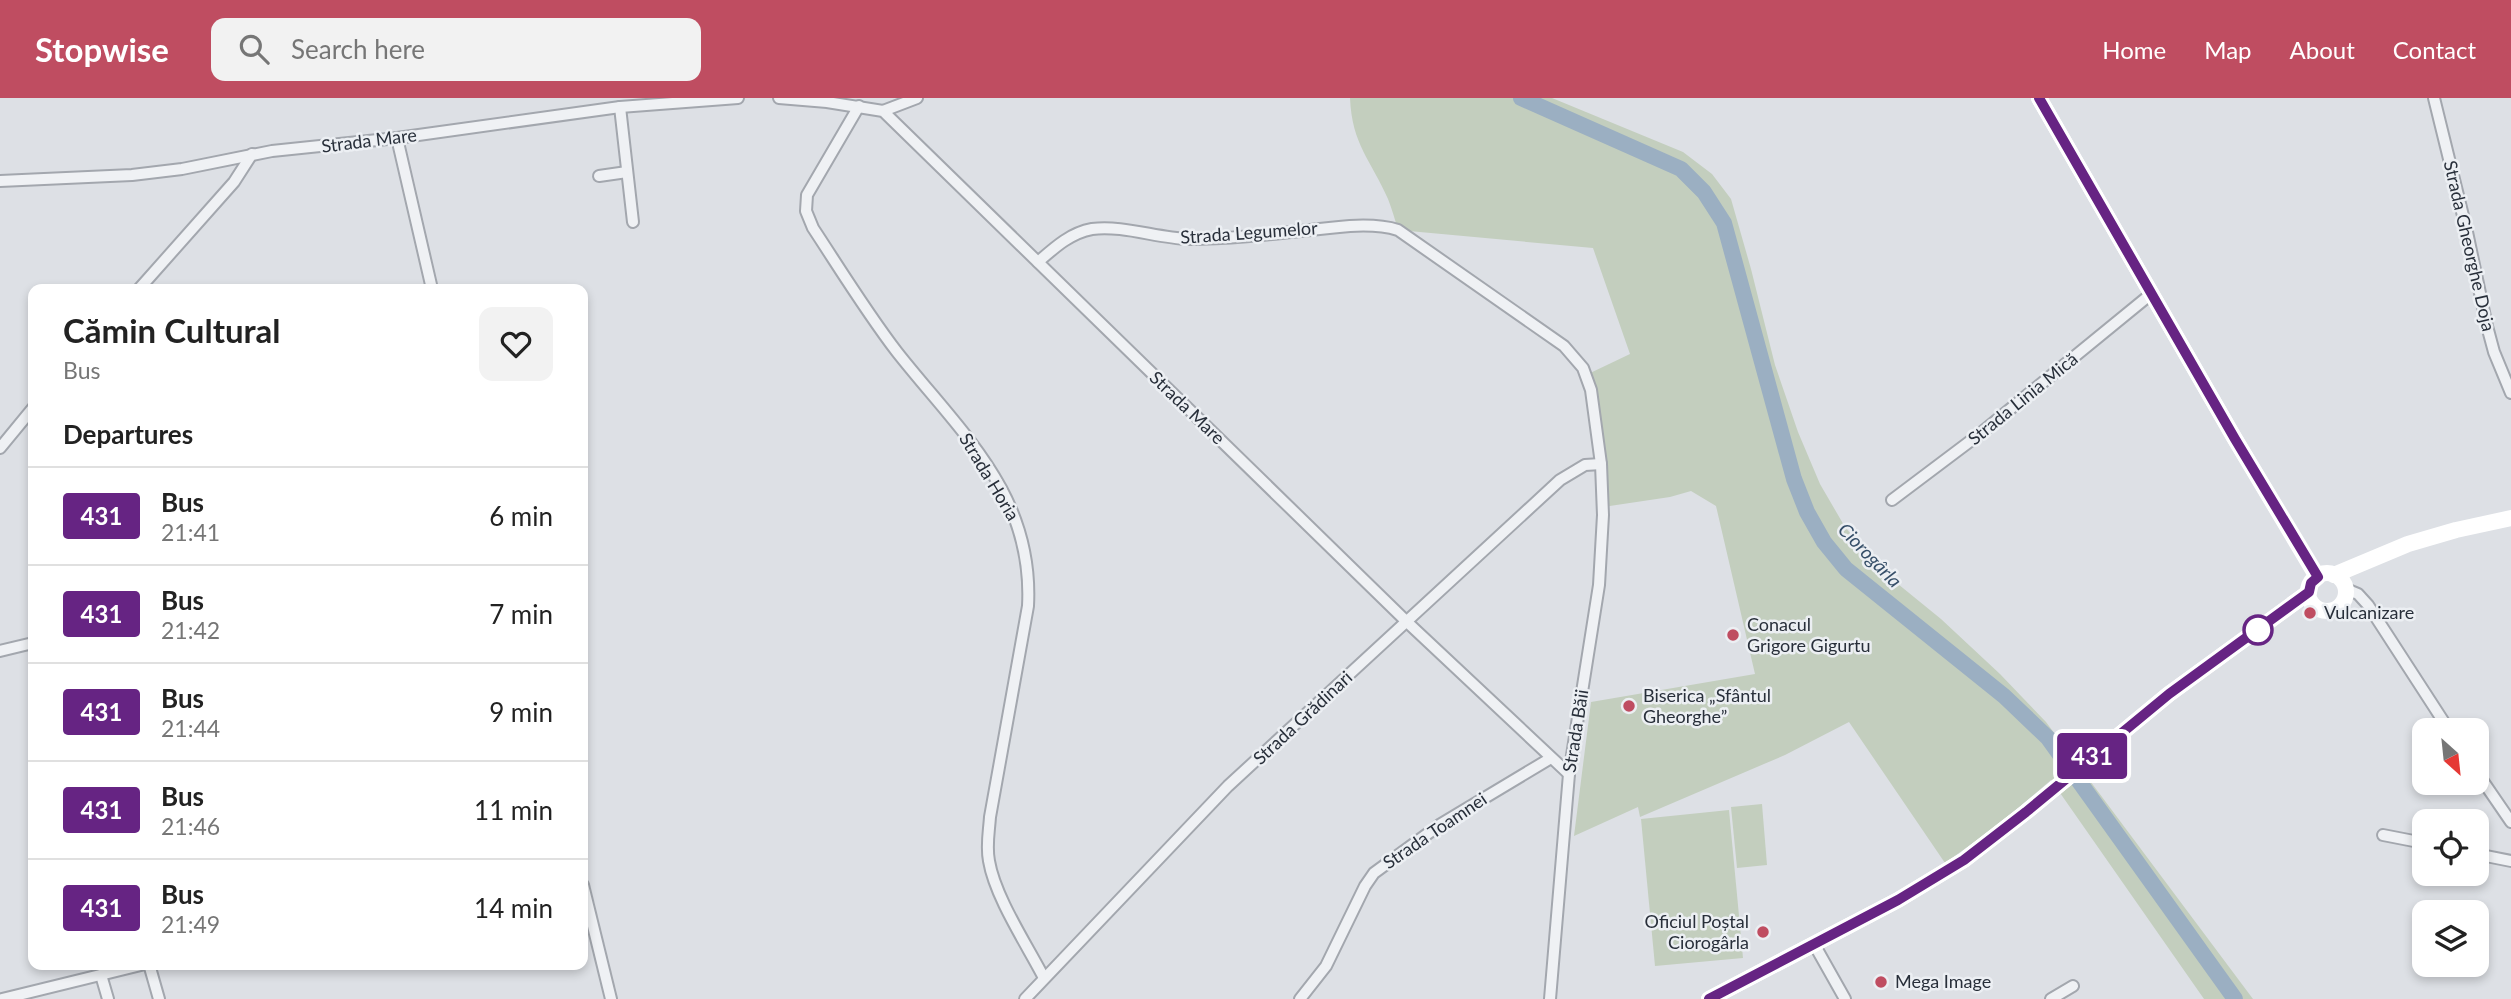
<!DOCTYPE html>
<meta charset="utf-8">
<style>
:root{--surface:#fff;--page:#f2f2f2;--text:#222;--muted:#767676;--line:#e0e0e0;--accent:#bf4d61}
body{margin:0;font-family:Lato,sans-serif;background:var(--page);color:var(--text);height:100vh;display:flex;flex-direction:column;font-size:26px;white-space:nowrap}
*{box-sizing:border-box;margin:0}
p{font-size:23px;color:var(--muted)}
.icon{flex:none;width:38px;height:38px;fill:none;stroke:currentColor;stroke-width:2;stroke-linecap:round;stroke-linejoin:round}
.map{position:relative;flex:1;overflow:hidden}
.sheet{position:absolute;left:28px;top:186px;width:560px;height:686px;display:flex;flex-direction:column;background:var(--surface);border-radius:14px;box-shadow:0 4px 10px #0003}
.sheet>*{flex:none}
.badge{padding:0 14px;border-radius:5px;font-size:24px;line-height:46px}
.needle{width:46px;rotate:153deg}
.buttons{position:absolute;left:2412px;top:620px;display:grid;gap:14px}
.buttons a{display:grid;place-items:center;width:77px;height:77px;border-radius:14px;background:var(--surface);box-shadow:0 4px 10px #0003;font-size:35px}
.map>.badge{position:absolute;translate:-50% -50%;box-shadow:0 0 0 4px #fff}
h2{padding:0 35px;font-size:26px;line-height:63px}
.round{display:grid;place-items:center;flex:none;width:74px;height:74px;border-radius:14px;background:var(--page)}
.headline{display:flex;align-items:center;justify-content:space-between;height:119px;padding:0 35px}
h1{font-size:33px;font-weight:700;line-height:52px}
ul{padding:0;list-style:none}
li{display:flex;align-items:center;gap:21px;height:98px;padding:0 35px;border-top:2px solid var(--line)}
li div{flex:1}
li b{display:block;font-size:26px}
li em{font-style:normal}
li .badge{min-width:77px;font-weight:700;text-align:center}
header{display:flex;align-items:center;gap:42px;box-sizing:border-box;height:98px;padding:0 35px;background:var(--accent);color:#fff}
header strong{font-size:33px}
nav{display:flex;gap:38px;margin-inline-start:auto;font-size:24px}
.search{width:490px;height:63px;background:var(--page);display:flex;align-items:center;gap:18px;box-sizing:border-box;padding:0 24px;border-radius:14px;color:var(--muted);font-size:26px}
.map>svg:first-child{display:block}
.green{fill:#c3cebe}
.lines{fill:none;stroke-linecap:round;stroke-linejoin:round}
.river{stroke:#9bafc2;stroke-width:16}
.minor-casing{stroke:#a3a7ae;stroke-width:14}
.minor{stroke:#eff1f4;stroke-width:10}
.secondary{stroke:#fff;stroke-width:16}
.line-casing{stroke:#fff;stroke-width:16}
.line{stroke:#662483;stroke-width:10}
.poi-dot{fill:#bf4d61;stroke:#eceff3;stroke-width:2.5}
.stop-dot{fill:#fff;stroke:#662483;stroke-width:3.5}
.labels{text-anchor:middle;stroke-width:5;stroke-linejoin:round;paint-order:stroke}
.street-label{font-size:18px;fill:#282f3a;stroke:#eceff3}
.poi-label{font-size:18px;fill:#282f3a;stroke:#eceff3;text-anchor:start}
.water-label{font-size:19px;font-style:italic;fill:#364f69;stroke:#eceff3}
</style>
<header>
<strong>Stopwise</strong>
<div class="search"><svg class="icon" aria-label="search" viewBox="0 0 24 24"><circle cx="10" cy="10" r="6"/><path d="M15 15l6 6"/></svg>Search here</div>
<nav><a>Home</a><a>Map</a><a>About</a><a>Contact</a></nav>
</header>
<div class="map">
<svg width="2511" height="901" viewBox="0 0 2511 901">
<rect width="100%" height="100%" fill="#dde0e5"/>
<g class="green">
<path d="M1350 0H1552L1683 54 1712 76 1731 101 1751 171 1775 267 1798 334 1820 386 1845 429 1882 473 1941 521 2000 576 2046 624 2253 901H2204L2051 682 1998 727 1945 765 1849 624 1785 657 1640 719 1638 709 1574 738 1591 604 1755 576 1716 408 1691 393 1670 399 1603 409 1586 277 1630 256 1593 150 1398 132C1395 122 1392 111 1388 101 1371 62 1352 47 1350 0Z"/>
<polygon points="1762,706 1767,767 1737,770 1731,709"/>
<polygon points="1729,712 1743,860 1655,868 1641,721"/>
</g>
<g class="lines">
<polyline class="river" points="1521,0 1681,71 1704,94 1724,125 1794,381 1807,414 1824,444 1846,471 2004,598 2048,640 2235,901"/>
<defs>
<g id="minor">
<polyline points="779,0 827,4 883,13 1407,524 1569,676"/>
<polyline points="2434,0 2467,134 2487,228 2494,254 2511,295"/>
<path d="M859 8 807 97 806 113 813 130C840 171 867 215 897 254 960 334 1034 396 1028 508L990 719C989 734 986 748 989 763 995 799 1027 847 1044 880"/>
<polyline points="620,9 633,124"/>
<polyline points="883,13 917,0"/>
<polyline points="397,40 432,191"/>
<polyline points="599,78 627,74"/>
<polyline points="0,83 132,77 182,71 272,53 397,40 620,9 738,0"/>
<path d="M1038 164C1054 150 1070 135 1092 131 1123 127 1157 140 1188 141 1242 141 1296 133 1350 128 1367 127 1382 127 1398 132L1564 248 1583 270 1591 292 1601 366 1603 417 1599 487 1569 676 1550 901"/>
<polyline points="139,191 234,84 252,56"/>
<polyline points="0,350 33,310"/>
<polyline points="1892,402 1981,335 2151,196"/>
<polyline points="2346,491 2358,496 2368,507 2449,632"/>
<polyline points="0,553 33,545"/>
<polyline points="2476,673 2511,724"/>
<polyline points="2383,737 2424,745"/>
<polyline points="2476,756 2511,763"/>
<polyline points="583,787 611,901"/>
<polyline points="1814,846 1845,901"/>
<polyline points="149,866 159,901"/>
<polyline points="101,877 108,901"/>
<polyline points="2,901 145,866"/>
<polyline points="1025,901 1228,688 1560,382 1585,367 1601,366"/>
<polyline points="1300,901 1326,868 1365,788 1374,775 1441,726 1551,660"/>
<polyline points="2051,901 2073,888"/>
</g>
</defs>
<use href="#minor" class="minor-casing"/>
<use href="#minor" class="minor"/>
<g class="secondary">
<polyline points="2039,0 2235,341 2317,479"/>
<circle cx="2327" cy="494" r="19"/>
<polyline points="2334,477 2408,446 2456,432 2511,420"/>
<polyline points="1709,901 1898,802 1964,762 2026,714 2169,596 2309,494"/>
</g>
</g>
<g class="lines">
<defs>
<polyline id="line" points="1709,901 1898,802 1964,762 2026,714 2169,596 2309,494 2311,485 2318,479 2235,341 2039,0"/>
</defs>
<use href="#line" class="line-casing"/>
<use href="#line" class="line"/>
</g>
<g class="poi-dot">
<circle cx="2310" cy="515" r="7"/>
<circle cx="1733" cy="537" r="7"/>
<circle cx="1629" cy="608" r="7"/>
<circle cx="1763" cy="834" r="7"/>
<circle cx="1881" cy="884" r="7"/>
</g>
<circle class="stop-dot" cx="2258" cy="532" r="14"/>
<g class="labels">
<g class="street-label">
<text transform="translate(369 43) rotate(-7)" y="6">Strada Mare</text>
<text transform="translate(1249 135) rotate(-4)" y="6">Strada Legumelor</text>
<text transform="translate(2469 148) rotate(77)" y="6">Strada Gheorghe Doja</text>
<text transform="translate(2023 301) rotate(-39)" y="6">Strada Linia Mică</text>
<text transform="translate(1187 310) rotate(44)" y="6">Strada Mare</text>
<text transform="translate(989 379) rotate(59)" y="6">Strada Horia</text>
<text transform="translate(1303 620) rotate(-43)" y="6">Strada Grădinari</text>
<text transform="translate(1576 633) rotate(-81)" y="6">Strada Băii</text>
<text transform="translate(1435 733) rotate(-34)" y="6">Strada Toamnei</text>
</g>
<g class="poi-label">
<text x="2324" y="521">Vulcanizare</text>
<text x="1747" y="533">Conacul<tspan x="1747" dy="21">Grigore Gigurtu</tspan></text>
<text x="1643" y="604">Biserica „Sfântul<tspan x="1643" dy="21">Gheorghe”</tspan></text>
<text x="1749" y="830" text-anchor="end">Oficiul Poștal<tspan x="1749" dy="21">Ciorogârla</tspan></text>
<text x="1895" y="890">Mega Image</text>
</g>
<g class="water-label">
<text transform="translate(1870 457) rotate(46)" y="7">Ciorogârla</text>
</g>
</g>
</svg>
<div class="buttons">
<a><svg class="needle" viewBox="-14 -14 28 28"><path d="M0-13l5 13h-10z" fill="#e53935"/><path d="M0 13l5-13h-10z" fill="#767676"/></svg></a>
<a><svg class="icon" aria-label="locate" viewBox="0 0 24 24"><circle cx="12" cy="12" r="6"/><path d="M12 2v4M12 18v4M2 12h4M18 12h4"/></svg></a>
<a><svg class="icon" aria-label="layers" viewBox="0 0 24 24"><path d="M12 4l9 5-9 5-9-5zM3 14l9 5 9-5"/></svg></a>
</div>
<b class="badge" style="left:2092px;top:658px;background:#662483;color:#fff">431</b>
<section class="sheet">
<div class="headline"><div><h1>Cămin Cultural</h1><p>Bus</p></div><a class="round"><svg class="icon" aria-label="heart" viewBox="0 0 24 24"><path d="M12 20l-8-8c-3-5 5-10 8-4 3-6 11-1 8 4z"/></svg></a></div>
<h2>Departures</h2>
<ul>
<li><span class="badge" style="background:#662483;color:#fff">431</span><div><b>Bus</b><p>21:41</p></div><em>6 min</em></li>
<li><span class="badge" style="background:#662483;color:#fff">431</span><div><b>Bus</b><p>21:42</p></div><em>7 min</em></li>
<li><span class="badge" style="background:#662483;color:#fff">431</span><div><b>Bus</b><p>21:44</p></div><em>9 min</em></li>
<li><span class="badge" style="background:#662483;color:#fff">431</span><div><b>Bus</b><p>21:46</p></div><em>11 min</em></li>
<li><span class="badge" style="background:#662483;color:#fff">431</span><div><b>Bus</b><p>21:49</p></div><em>14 min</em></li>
</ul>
</section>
</div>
